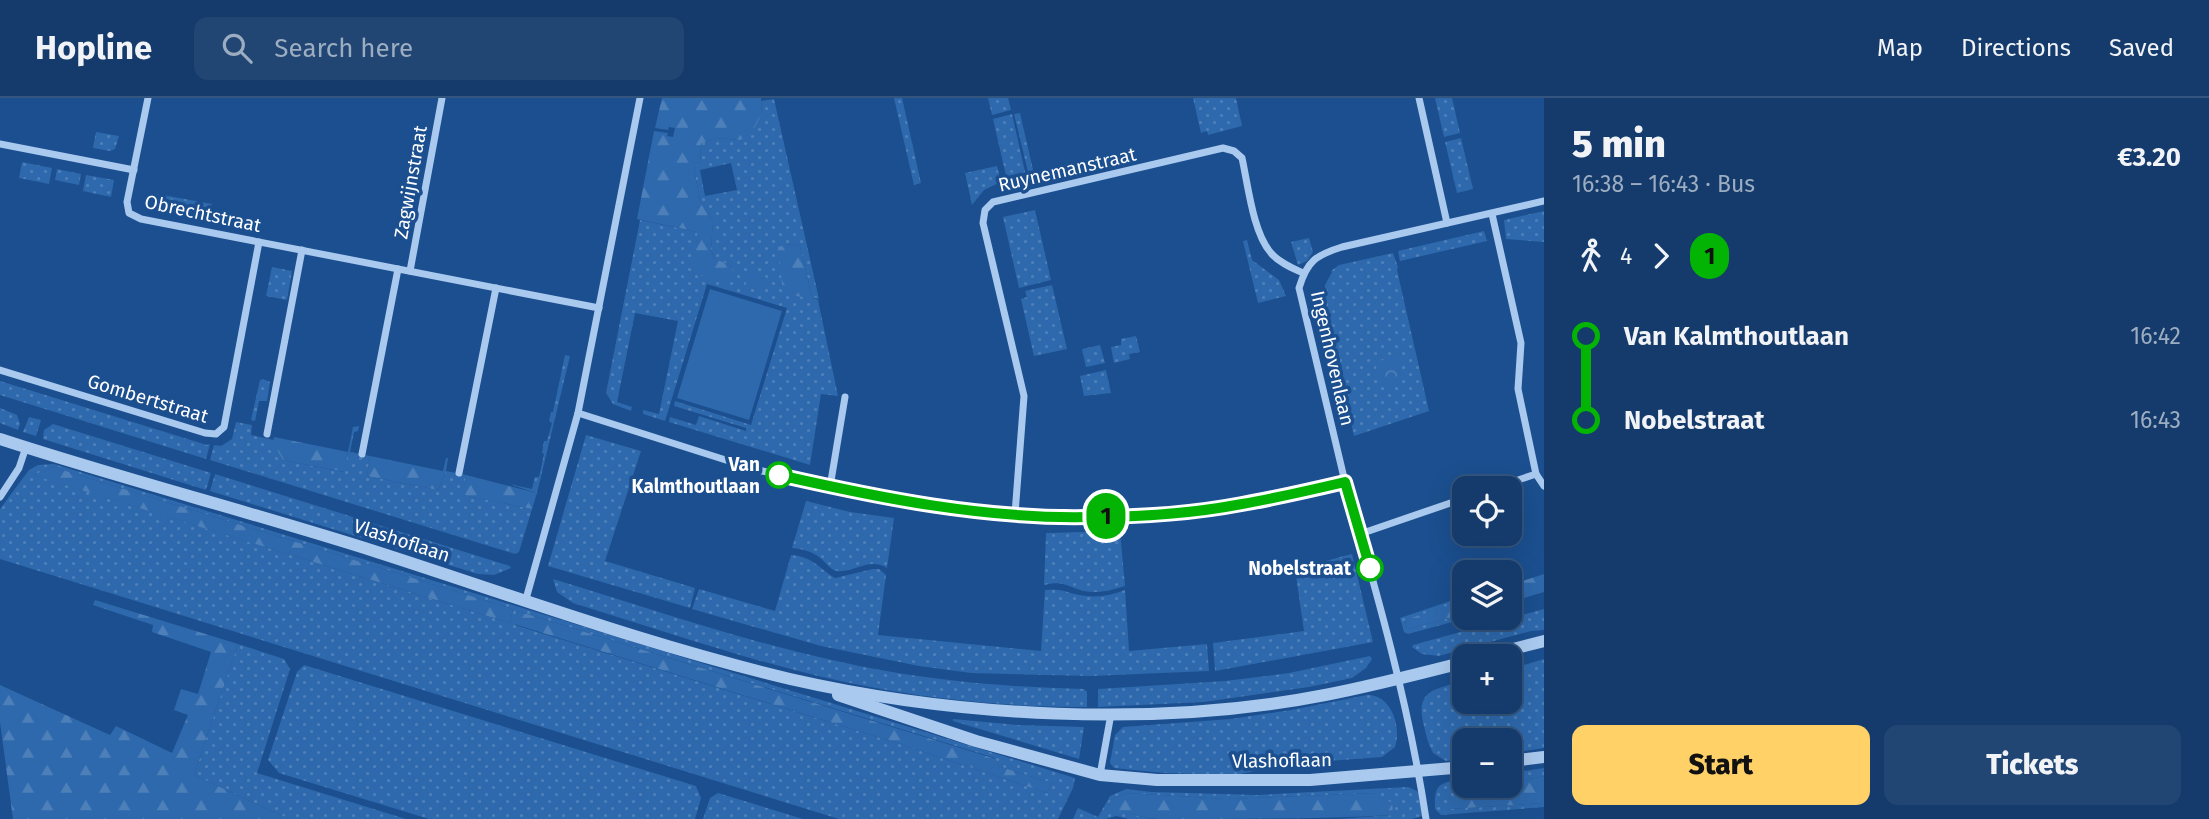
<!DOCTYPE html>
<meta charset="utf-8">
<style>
:root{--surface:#143b6b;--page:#214673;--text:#f1f3f6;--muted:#9dadc1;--line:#33557e;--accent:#ffd166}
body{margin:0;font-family:"Fira Sans",sans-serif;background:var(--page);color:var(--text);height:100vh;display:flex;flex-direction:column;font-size:26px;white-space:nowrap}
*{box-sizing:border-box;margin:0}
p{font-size:23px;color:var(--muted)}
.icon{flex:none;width:38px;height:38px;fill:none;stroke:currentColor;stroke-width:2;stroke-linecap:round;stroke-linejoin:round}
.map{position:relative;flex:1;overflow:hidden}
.panel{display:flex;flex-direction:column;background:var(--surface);width:665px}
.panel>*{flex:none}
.badge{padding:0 14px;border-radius:23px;font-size:24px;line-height:46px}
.tools{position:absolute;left:1452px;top:378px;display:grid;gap:14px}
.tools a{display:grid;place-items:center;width:70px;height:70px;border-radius:14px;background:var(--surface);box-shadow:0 7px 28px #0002,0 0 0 2px var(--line);font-size:35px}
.map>.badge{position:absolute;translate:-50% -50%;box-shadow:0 0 0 4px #fff}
.legs{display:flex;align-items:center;gap:10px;height:77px;padding:0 28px;font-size:23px}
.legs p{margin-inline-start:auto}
.head{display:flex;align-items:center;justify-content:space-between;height:119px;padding:0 28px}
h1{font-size:38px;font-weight:800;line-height:52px}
.action{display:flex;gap:14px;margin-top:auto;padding:14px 28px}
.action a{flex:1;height:80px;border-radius:14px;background:var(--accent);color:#111;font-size:28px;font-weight:800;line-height:80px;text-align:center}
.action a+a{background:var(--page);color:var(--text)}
ul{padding:0 28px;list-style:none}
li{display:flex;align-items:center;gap:24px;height:84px;font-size:26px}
li i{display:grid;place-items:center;width:10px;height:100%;margin:0 9px;background:currentColor}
li i::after{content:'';width:18px;height:18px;margin:-9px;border:5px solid;border-radius:50%;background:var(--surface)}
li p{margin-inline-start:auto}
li:first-child i{background:linear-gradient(#0000 50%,currentColor 0)}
li:last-child i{background:linear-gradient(currentColor 50%,#0000 0)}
header{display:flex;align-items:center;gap:42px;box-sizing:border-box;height:98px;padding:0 35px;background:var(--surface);border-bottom:2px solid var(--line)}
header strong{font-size:33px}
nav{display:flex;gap:38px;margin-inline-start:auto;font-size:24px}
.search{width:490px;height:63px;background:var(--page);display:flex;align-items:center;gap:18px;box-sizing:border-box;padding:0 24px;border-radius:14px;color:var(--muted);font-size:26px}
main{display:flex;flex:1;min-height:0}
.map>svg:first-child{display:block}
.grass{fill:url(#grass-dots);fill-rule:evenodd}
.forest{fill:url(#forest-firs)}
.park{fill:url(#park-crowns)}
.pitch{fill:#2e69ad}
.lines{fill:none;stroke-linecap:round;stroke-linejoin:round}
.minor{stroke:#a9c9ee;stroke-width:7}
.tertiary{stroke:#a9c9ee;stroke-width:12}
.line-1-casing{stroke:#fff;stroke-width:16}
.line-1{stroke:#04b404;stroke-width:10}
.stop-1-dot{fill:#fff;stroke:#04b404;stroke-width:3.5}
.labels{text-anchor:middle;stroke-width:7;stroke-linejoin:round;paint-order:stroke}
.street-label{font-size:19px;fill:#fff;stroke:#1b4f8f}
.stop-label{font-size:19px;font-weight:bold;fill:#fff;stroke:#1b4f8f;text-anchor:end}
</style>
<header>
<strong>Hopline</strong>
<div class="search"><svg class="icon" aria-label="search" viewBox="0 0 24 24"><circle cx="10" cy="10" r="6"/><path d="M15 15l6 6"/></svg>Search here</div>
<nav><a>Map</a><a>Directions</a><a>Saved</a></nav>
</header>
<main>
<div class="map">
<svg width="1544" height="721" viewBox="0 0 1544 721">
<defs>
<pattern id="grass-dots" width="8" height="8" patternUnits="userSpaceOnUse" patternTransform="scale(1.75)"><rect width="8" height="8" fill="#2e69ad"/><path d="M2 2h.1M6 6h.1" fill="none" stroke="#4d80b9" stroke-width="1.8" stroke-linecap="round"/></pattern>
<pattern id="forest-firs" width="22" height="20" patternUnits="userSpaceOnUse" patternTransform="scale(1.75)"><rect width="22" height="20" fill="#2e69ad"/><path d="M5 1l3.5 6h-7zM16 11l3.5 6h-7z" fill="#4d80b9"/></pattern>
<pattern id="park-crowns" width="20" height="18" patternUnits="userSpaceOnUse" patternTransform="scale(1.75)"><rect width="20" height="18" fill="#2e69ad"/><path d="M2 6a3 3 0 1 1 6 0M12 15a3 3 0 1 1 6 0" fill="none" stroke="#4d80b9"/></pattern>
</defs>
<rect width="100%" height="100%" fill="#1b4f8f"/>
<g class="grass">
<polygon points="894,0 902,0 921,85 914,87"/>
<polygon points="988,0 1008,0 1011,12 992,17"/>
<polygon points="1193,0 1236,0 1242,28 1208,37 1207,33 1201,35"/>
<polygon points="1435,0 1452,0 1460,35 1444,39"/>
<path d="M774 1 819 201 812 199 800 148 788 146 783 194 818 202 838 298 821 296 810 367 669 324 670 319 696 327 699 318 746 333V330L674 308 675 303 751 327 787 210 707 186 665 323 643 316V312L659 316 678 223 635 215 617 304 632 309 631 313 613 306 606 295 640 122 698 134 692 176 733 169 714 160 711 151 713 124 700 102 694 71 700 64 701 46 715 40 740 42 762 16 761 3ZM731 65 737 92 705 98 700 72Z"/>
<polygon points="1020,15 1034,76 1029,78 1014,16"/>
<polygon points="1012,16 1026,78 1007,82 993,21"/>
<polygon points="96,34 119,38 115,51 110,53 93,50"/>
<polygon points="1461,40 1473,91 1457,95 1445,44"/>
<polygon points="22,64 52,70 49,86 19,80"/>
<polygon points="997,68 1001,84 984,92 972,107 965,75"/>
<polygon points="57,71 81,76 79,87 55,82"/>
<polygon points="86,77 114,82 111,99 83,93"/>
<polygon points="152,95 212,106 210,114 160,104 154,101"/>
<polygon points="1035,112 1051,182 1019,190 1003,119"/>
<polygon points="1544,113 1544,144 1506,141 1504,122"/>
<polygon points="1484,133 1487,143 1400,163 1398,153"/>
<polygon points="1309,140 1313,154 1307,163 1298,167 1291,144"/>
<polygon points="1247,142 1252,162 1279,182 1286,198 1258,205 1243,143"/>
<polygon points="1393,155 1398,169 1397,172 1429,313 1354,338 1324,205 1325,187 1332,174 1331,173 1339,167"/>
<polygon points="272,169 292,173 287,202 266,198"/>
<polygon points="1052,187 1067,251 1034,258 1021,201 1027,199 1025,193"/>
<polygon points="1136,238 1140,254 1129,256 1130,261 1114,265 1111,249 1121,247 1121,241"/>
<polygon points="1100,247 1105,265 1086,269 1082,251"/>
<polygon points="565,257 570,258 537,395 509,386 532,391 535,379 539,379 544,356 542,355 544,343 547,343 552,325 549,323 551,314 553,314"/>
<polygon points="1106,272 1111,295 1084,298 1080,278"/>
<polygon points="263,281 270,284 267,303 259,303 255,323 251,322 260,282"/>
<polygon points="0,283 207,347 210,346 206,361 0,297"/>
<polygon points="0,310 17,317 20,326 18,332 0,325"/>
<polygon points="29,319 41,322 36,338 23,334"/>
<polygon points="236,324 252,327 251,337 274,342 283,362 344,374 353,329 359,328 358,333 354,334 350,354 370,358 367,378 438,392 446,373 466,377 463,397 532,411 519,454 515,456 210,362 214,347 221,348 232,341"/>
<polygon points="53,326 211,375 206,392 43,341 44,332"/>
<polygon points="586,337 641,353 605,463 695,490 690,510 548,468"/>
<path d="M54 366 1075 680 1073 690 1058 721H839L0 461V411L29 372 38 367ZM53 369 513 511 510 525 34 377ZM517 513 995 660 998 668 1052 685 1047 695 897 645 515 527Z"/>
<polygon points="215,376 510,468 511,470 494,477 478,476 210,393"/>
<path d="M806 403 850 414 894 420 887 470C869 459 855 475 837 473 830 472 825 463 819 459 811 453 802 451 792 450Z"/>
<path d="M1120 433 1125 488C1112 492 1098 496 1084 493 1067 489 1064 482 1044 487L1046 435Z"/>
<polygon points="1352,456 1373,544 1215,573 1213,545 1304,533 1295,471"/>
<path d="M791 457C814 459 817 469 835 480L873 471H879L886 477 878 537 1041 553 1045 492C1059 490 1066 494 1079 497 1095 500 1110 498 1125 492L1129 553 1207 546 1209 573 1091 578 971 575 919 568 821 548 692 511 699 491 775 513Z"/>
<path d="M553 481C648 510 743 543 841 564 921 582 1002 589 1084 591L1087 594V609C996 609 906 599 818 578 735 558 654 530 573 505L557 494Z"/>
<polygon points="1465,498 1465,502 1405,523 1407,531 1465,516 1467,520 1408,536 1404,534 1400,520"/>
<polygon points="1544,511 1544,532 1531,533 1439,558 1422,556 1412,549 1413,547"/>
<polygon points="238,546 284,561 290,571 257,675 406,721 289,721 194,677"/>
<polygon points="1370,558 1372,561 1366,570 1352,580 1309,589 1204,604 1098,609 1098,591 1225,583 1289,575"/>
<path d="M1544 561V650L1510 655V642H1465V661L1446 663 1433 655C1428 646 1426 637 1424 628 1414 591 1436 591 1465 583V604H1510V571Z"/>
<polygon points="304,567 696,688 701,700 695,721 429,721 279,675 268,662 297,574"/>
<path d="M1367 597C1391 596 1402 629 1395 649L1382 659 1289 666 1235 677 1164 675 1114 670 1110 665 1115 637 1123 629 1231 621 1291 612Z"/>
<polygon points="953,621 1019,627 1084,629 1079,661 953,623"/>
<polygon points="1544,670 1544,678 1510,685 1510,675"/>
<path d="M1465 681V688H1494L1475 691 1451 711 1544 705V709L1441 717 1435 711C1434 684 1440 685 1465 681Z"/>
<polygon points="1408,689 1419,694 1422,718 1412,721 1337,721 1393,717 1376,701 1375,695 1226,701 1126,695 1111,702 1104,717 1117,713 1153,721 1129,721 1116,718 1106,721 1073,721 1078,710 1098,719 1110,698 1126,691 1152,694 1258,697"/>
<polygon points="718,695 803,721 703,721 710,700"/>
</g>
<g class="forest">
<polygon points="662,0 761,0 762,16 750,37 740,42 715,40 701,46 700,64 694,71 700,102 713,124 711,151 714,160 733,169 730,184 691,176 698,134 637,121 654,33 668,35 667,38 673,39 675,30 669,29 668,32 655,30"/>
<polygon points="788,146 800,148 812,199 820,203 783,195 778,149"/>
<polygon points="750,174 759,174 769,182 769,191 745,187"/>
<polygon points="274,339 348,354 345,374 283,362 273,345"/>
<polygon points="370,358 443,373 446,360 448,360 446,373 438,392 367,378"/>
<polygon points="53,369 513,511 510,525 33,377"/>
<polygon points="466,377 537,395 532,411 462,397"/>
<polygon points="1544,476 1544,494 1510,504 1510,487"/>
<polygon points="95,502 238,546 194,677 289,721 13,721 0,624 0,587 110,637 116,628 172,655 188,617 174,612 181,591 198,596 211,554 152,534 153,527 93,507"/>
<polygon points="1465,502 1465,516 1407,531 1405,522"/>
<polygon points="517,513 996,661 998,668 1052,685 1047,695 897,645 514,526"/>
<polygon points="1544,678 1544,705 1451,711 1450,702 1475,691 1510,688 1510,685"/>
<path d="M1126 695 1226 701 1376 695 1377 701 1392 704 1393 717C1317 721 1238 721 1161 721 1138 721 1126 710 1103 718L1111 702Z"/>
</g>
<polygon class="park" points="1398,258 1404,282 1380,287 1375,264"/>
<polygon class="pitch" points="710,191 782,213 749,322 677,300"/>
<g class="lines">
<g class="minor">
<polyline points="148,0 127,104 129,115 141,121 599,210"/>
<polyline points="1419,0 1447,125"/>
<polyline points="0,46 134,72"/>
<polyline points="1492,116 1521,245 1518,291 1536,376 1494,390"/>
<polyline points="410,173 442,0"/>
<polyline points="0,272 205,335 216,336 224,329 259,144"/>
<path d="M578 315 754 371 830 389 931 408 1015 416 1088 419 1162 415 1239 407 1345 384C1377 495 1409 607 1426 721"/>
<polyline points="267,336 302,152"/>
<polyline points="362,356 398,171"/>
<polyline points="459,375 496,190"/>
<polyline points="1536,376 1544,388"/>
<path d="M1345 384 1299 190C1307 163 1316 157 1342 149L1544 103"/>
<polyline points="830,389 845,299"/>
<polyline points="0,399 19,370 26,349"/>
<path d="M1015 416 1024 298 983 125 985 112 993 104 1223 50 1234 53 1242 60C1248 87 1253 135 1271 155 1278 164 1292 170 1303 175"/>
<polyline points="1360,436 1465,400"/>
<polyline points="526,501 578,315 640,0"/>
<polyline points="1100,677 1111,616"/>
</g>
<g class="tertiary">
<path d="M0 341C125 382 252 414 377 454 514 498 650 548 790 581 957 619 1156 630 1325 597 1372 588 1418 576 1465 564"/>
<polyline points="1486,558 1544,543"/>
<polyline points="838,597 976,643 1100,677 1157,682 1310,682 1465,669"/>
<polyline points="1510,663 1544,659"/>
</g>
</g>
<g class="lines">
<defs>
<path id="line-1" d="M779 377C880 400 984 421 1088 419 1136 419 1195 415 1242 406 1276 400 1311 392 1345 384L1370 470"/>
</defs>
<use href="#line-1" class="line-1-casing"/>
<use href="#line-1" class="line-1"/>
</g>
<g class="stop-1-dot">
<circle cx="779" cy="377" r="12"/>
<circle cx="1370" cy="470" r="12"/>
</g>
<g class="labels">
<g class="street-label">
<text transform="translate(1067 71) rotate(-13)" y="7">Ruynemanstraat</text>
<text transform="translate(410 84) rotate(-80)" y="7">Zagwijnstraat</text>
<text transform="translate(203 115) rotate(12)" y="7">Obrechtstraat</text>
<text transform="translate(1333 260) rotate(77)" y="7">Ingenhovenlaan</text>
<text transform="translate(148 300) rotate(17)" y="7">Gombertstraat</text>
<text transform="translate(402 442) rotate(18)" y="7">Vlashoflaan</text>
<text transform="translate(1282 662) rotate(-1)" y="7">Vlashoflaan</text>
</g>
<g class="stop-label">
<text x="760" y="373">Van<tspan x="760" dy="22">Kalmthoutlaan</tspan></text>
<text x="1351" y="477">Nobelstraat</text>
</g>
</g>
</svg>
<div class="tools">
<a><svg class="icon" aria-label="locate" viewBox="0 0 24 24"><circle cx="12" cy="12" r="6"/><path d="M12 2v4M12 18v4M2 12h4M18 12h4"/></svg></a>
<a><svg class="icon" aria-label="layers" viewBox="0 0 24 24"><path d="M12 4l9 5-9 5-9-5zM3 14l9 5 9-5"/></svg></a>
<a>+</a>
<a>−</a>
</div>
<b class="badge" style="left:1106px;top:418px;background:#04b404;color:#111">1</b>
</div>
<section class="panel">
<div class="head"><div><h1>5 min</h1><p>16:38 – 16:43 · Bus</p></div><b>€3.20</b></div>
<div class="legs"><svg class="icon" aria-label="walk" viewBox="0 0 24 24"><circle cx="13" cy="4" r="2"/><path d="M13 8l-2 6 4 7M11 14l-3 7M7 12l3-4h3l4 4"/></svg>4<svg class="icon" aria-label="forward" viewBox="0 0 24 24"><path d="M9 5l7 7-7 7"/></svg><b class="badge" style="background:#04b404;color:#111">1</b></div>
<ul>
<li><i style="color:#04b404"></i><b>Van Kalmthoutlaan</b><p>16:42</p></li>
<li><i style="color:#04b404"></i><b>Nobelstraat</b><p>16:43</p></li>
</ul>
<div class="action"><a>Start</a><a>Tickets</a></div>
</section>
</main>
